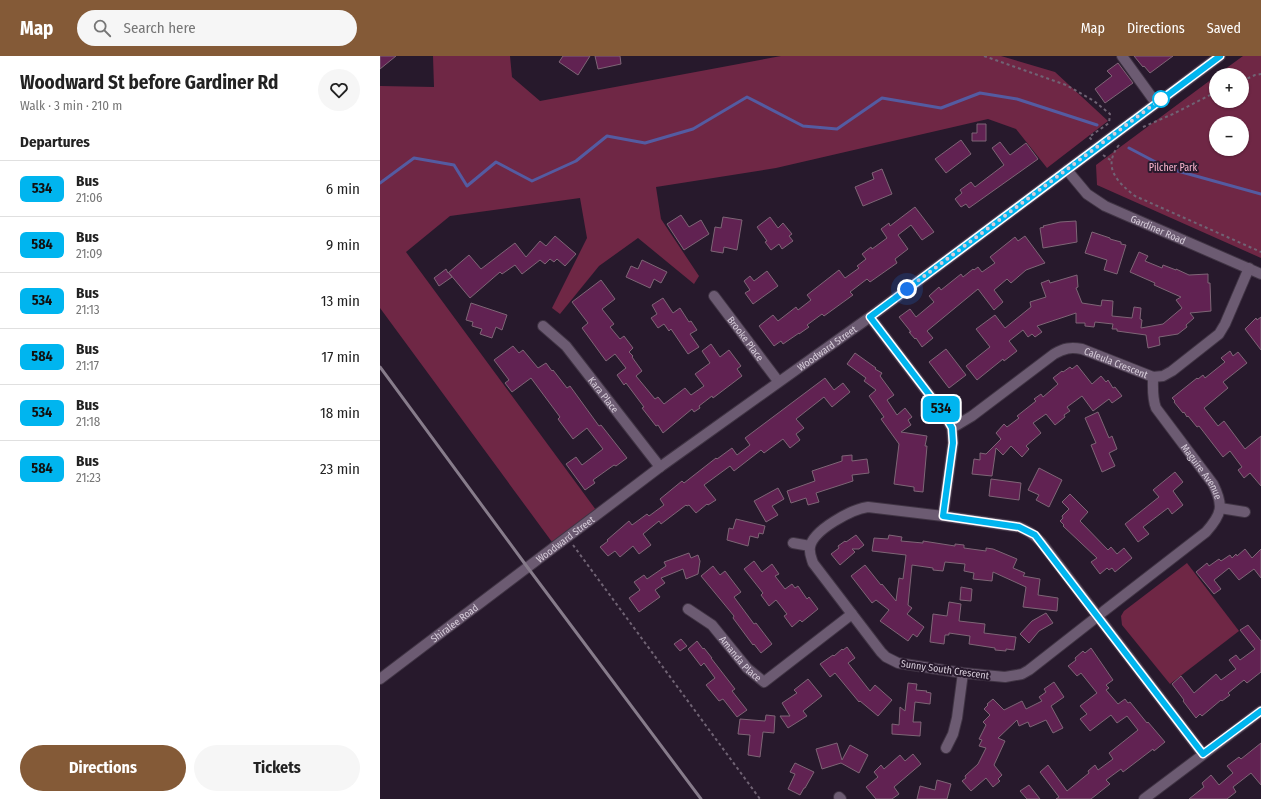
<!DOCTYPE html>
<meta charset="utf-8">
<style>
:root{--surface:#fff;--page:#f6f6f6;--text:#222;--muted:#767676;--line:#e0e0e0;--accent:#845a37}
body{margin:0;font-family:"Fira Sans Condensed",sans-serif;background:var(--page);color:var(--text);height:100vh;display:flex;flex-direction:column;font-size:15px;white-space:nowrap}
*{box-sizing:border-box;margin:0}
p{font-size:13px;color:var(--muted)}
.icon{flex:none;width:22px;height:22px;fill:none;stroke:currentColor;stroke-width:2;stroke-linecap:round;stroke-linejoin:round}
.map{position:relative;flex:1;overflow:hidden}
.side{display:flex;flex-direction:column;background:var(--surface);width:380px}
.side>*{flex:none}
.badge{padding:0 8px;border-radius:6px;font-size:14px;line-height:26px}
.fabs{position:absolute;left:829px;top:12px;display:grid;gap:8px}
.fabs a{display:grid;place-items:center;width:40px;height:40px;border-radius:50%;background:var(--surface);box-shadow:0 1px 3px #0004;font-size:20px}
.you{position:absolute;width:20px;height:20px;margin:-10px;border:3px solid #fff;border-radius:50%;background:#1a73e8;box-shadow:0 0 0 6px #1a73e833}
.map>.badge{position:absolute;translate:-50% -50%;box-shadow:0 0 0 2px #fff}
h2{padding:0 20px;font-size:15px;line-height:36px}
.round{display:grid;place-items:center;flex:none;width:42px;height:42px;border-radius:21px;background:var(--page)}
.headline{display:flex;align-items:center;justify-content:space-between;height:68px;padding:0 20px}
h1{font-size:19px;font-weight:700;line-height:30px}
.cta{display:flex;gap:8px;margin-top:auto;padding:8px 20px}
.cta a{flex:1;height:46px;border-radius:24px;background:var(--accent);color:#fff;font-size:16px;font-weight:700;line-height:46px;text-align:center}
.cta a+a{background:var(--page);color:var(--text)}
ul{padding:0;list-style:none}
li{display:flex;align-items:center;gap:12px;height:56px;padding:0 20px;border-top:1px solid var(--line)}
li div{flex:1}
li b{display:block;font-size:15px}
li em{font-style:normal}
li .badge{min-width:44px;font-weight:700;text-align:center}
header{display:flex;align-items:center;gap:24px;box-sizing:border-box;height:56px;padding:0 20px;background:var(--accent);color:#fff}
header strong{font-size:19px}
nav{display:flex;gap:22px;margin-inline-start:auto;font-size:14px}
.search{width:280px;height:36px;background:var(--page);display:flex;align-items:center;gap:10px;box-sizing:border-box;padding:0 14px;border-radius:22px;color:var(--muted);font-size:15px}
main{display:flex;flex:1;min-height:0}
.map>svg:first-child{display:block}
.green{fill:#6f2745;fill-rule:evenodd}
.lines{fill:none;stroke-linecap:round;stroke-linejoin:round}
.stream{stroke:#545ba1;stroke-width:3}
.building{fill:#612252;stroke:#7e6576}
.minor-casing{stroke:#403444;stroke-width:12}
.path{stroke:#706374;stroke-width:2;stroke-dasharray:3 3;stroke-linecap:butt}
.minor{stroke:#6c5b72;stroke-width:10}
.rail{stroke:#877c8b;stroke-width:3}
.line-casing{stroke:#fff;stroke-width:9}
.line{stroke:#00b5ef;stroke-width:6}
.walk{stroke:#d7cdda;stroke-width:4;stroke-dasharray:0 7.2}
.stop-dot{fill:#fff;stroke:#00b5ef;stroke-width:2}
.labels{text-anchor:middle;stroke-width:4;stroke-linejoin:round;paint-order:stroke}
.park-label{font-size:10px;fill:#ffbad1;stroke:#27192c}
.street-label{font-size:10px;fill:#d7cdda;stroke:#27192c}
</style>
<header>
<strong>Map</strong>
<div class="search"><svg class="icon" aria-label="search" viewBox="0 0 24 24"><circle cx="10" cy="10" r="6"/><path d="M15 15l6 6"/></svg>Search here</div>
<nav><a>Map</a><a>Directions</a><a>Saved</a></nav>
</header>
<main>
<section class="side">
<div class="headline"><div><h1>Woodward St before Gardiner Rd</h1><p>Walk · 3 min · 210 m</p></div><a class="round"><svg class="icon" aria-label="heart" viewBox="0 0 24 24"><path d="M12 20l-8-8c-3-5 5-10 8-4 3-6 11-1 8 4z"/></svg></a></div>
<h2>Departures</h2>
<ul>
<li><span class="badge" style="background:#00b5ef;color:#111">534</span><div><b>Bus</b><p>21:06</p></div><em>6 min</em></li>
<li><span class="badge" style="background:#00b5ef;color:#111">584</span><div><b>Bus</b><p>21:09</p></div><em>9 min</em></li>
<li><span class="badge" style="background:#00b5ef;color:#111">534</span><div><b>Bus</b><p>21:13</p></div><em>13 min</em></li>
<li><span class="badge" style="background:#00b5ef;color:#111">584</span><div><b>Bus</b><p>21:17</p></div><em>17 min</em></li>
<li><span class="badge" style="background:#00b5ef;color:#111">534</span><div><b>Bus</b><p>21:18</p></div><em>18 min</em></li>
<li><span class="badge" style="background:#00b5ef;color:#111">584</span><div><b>Bus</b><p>21:23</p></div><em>23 min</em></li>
</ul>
<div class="cta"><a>Directions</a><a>Tickets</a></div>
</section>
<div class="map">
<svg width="881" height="743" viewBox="0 0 881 743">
<rect width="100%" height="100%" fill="#27192c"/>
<g class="green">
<polygon points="53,0 130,0 132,21 160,45 401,0 621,0 675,16 728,65 667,112 636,73 608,63 396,112 276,131 281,163 319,220 314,228 258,182 219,210 180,258 172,252 207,182 200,142 70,160 26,196 216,454 172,486 0,252 0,30 54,31"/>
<path d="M863 0H881V202L717 129 716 109 836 20V45H862V19H837ZM836 67H862V93H836Z"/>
<polygon points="807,507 859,575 790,628 742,569 741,560 744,555"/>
</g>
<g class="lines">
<g class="stream">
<polyline points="749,92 787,112 881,138"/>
<polyline points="0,127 34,102 74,109 87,130 116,106 152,125 196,105 227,80 265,87 313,73 367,41 423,70 457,73 502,42 561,52 600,37 637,43 717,69"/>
</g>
</g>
<g class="building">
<polygon points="0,0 16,0 0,13"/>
<polygon points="183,0 210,0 198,19 179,6"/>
<polygon points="215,0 240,0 241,8 218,13"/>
<polygon points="754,0 793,0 770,17 764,10 763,11"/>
<polygon points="738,7 753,27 725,47 715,33 732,20 727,15"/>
<polygon points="597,68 606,68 606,85 592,85 592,77 597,77"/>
<polygon points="581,84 591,98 566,117 555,103"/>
<polygon points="620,86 630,99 646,87 658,103 589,152 586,148 581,151 575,143 582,137 580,134 591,126 595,131 624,109 612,92"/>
<polygon points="502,113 512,138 483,150 475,131 494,123 492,117"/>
<polygon points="535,151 554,176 542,184 531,169 518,179 528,193 515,203 517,207 490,226 487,223 470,236 473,239 444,260 442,258 427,269 429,271 419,278 419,277 403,288 401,285 394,290 379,270 393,259 398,265 416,251 418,254 431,244 427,239 459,214 465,222 479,212 477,210 486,203 482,198 491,191 492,193 507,182 501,173 509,167 510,170"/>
<polygon points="301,159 309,171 321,164 329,178 304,194 287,168"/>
<polygon points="343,161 362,164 357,194 344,191 343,197 331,195 335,171 341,172"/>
<polygon points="390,161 398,172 403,167 412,178 409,180 413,185 402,193 399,188 391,194 385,186 387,185 377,171"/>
<polygon points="696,165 697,186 663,192 660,172 664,171 663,170 680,166"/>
<polygon points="712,176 730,182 730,183 741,186 741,188 746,189 737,218 724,214 727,204 705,197"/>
<polygon points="175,180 196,198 185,210 177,203 174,206 170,203 165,208 160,204 142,218 135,209 122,218 120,216 90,242 69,217 72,221 59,230 54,222 66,213 68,217 89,199 101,213 135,187 146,201 160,185 166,190"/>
<polygon points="645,180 665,207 646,214 631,227 627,223 614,234 623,246 614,254 598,233 547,275 553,282 542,291 536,282 535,283 529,276 531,276 519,261 530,253 536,261 554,246 549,240 559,231 561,234 581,218 583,221 593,213 594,214 598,211 602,216 615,207 610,201 635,181 638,185"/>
<polygon points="759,196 768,200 765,205 782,212 783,209 796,214 796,213 809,219 828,218 828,227 830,227 831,255 810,257 814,262 806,269 807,271 798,278 779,281 780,289 768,292 766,279 737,275 737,273 732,273 733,268 715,266 714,271 705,270 705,267 696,267 696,257 657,270 662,276 655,281 652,278 648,281 643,274 629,285 637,295 624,305 623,303 597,324 586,310 610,291 596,273 615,259 625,272 651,251 650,246 666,241 661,227 669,224 670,227 697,219 698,231 696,232 702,247 721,250 722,244 733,245 732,260 752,262 754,251 761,252 760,263 762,264 761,272 783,268 802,252 796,244 801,241 774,229 775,227 750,216"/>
<polygon points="262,204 287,216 281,227 274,223 270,232 246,221 251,210 258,213"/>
<polygon points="387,215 398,230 373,248 365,237 370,234 364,225 370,220 374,225"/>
<polygon points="221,224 235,243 222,253 234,268 230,271 240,283 244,280 253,292 249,296 253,300 252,301 262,315 256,320 275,343 278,341 284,348 305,332 311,339 324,330 315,318 330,307 322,295 331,288 340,301 349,294 361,310 357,313 362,320 333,342 332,340 319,350 320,352 314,356 312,353 283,377 278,369 276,370 262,352 264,351 246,327 244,329 237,319 246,312 235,298 226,305 202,272 208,267 192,246"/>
<polygon points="283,242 293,257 300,252 309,266 311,265 317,274 310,278 319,291 308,298 291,273 289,275 284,268 278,272 271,262 277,258 272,249"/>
<polygon points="91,247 127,259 122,274 116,271 112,282 100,278 102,273 92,270 93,266 86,264"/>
<polygon points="881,261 881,294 865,273 876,262 877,264"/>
<polygon points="133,290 139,297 143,294 158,312 166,307 172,315 173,314 187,332 190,330 219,370 221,369 247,402 236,410 234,409 213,424 215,427 205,434 186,408 196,401 202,409 223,393 207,372 193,383 178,363 180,361 151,322 132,336 125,327 129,324 114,304"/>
<polygon points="566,293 586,319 569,332 549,306"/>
<polygon points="850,295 853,300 858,296 867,307 843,326 848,332 824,352 838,370 844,365 865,393 881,380 881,430 870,417 864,422 858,414 862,411 850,395 843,401 819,370 817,371 808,360 807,361 804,356 803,357 794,346 795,345 792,342 817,322 818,323 823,319 825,322 845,306 841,302"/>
<polygon points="475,297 496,312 495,313 502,317 500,320 514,339 507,344 517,359 525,352 532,361 528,364 531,369 521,376 547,380 545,390 547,390 543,436 534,435 534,431 514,428 519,388 501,363 504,361 489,340 496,334 484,325 486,322 467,308"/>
<polygon points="697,309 712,328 721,320 726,326 728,324 733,332 735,331 742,340 732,347 729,343 713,355 702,340 687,351 690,355 684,359 685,361 675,369 666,358 653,367 661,377 646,390 649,393 642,401 631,390 623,399 616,392 612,420 592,418 594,403 600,404 600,397 606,398 621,383 616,377 624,368 627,371 639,362 637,360 656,345 654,343 661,338 663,341 678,328 673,322 682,315 683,316 690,311 692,313"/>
<polygon points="445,322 454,334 463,327 470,336 452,351 444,341 416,363 424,372 416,378 420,384 410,392 403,383 384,397 381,394 354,415 350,410 324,429 336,444 328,449 327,448 316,457 309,449 307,450 306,449 281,468 279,465 263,478 271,489 259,498 253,490 240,501 235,495 228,500 220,491 228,485 227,484 249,465 252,469 267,458 269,460 284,449 280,443 302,425 304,427 336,402 337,403 352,392 357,399 370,389 365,382"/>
<polygon points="718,356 729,382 732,380 737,393 729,397 735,410 722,416 711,389 716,387 705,362"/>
<polygon points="472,399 472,405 487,403 489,417 472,419 473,425 436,437 439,446 428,449 426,442 411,447 407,435 435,425 432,415 462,405 462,400"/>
<polygon points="659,412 682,424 669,451 656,444 659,439 648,434"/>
<polygon points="795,416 803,426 793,435 803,449 792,458 788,452 763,471 769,478 758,486 745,468 779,441 773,434"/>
<polygon points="611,423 641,427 639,444 609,440"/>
<polygon points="398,432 404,443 392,450 398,459 386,466 374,445"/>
<polygon points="690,438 708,456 700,465 728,494 731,491 737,498 744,492 752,502 735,516 732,512 729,514 727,512 720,518 711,506 717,502 683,470 684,469 680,465 683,462 682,460 689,453 682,446"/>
<polygon points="356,463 385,470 383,478 379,477 378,482 370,480 368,490 347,484 349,472 353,473"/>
<polygon points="476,479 484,489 479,493 472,493 475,496 460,509 451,498 459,492 458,490 465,485 466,486"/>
<polygon points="509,479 522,481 521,485 543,487 543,485 575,490 575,488 584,489 584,492 606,495 606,492 613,493 637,503 633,512 645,517 643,520 660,523 658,539 678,542 677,555 643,551 646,531 613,516 612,525 593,523 594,517 584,515 585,508 565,506 563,515 553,514 553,512 532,509 528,549 532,552 527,558 544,571 537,581 533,578 528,585 500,565 509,554 496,544 492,547 471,520 485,509 501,529 502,528 516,545 519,522 523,523 526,499 492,495 494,482 508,483"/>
<polygon points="865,493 872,502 881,493 881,522 874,513 859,524 849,512 834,524 841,533 834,538 816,516 827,507 829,510 839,503 841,505 850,499 852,502 856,498 857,500"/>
<polygon points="309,497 311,502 318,499 320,505 318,518 306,523 303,513 281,522 285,527 275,534 280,541 259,556 249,542 260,534 254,526 264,519 267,523 286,510 284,506"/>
<polygon points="374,505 382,516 392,508 399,518 395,520 405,533 412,528 415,532 418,530 427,543 429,541 438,553 422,566 420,564 412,571 404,560 407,558 396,544 389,550 381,539 383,537 364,513"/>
<polygon points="333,510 340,519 345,515 361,536 354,541 374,568 376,567 392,588 381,597 374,588 373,589 353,562 354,560 321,520"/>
<polygon points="581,531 592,533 591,545 580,544"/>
<polygon points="569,546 581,548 579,565 605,568 604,577 636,581 634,594 626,593 626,595 615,594 615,592 589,588 590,580 569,577 569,579 565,579 564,588 550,586 553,558 567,560"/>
<polygon points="666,557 673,567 659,575 649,587 640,578 652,565"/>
<polygon points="868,569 881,585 881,616 867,627 864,624 848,637 850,639 842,645 841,644 822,660 820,658 816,662 803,645 804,644 792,628 801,620 814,637 836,618 841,624 856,613 849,604 856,599 860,604 875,593 860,574"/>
<polygon points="301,583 307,590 300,595 294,588"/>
<polygon points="317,585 323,593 324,592 332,602 331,602 355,633 352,635 367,654 357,661 343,643 339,645 326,629 335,622 324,607 321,610 308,593"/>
<polygon points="467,591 475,602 468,607 490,635 495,629 512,644 498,660 480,645 479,646 455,617 450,621 440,608 453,599 454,600 462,593 463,594"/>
<polygon points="711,592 733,624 726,629 729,632 726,634 738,648 745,643 748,647 750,646 767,667 768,666 785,686 774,695 773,693 743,716 741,713 726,724 730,728 711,743 676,743 679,741 660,716 668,709 687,735 709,717 708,715 715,709 718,714 733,703 729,697 758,674 747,660 737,667 731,659 710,675 700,663 707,658 700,650 717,637 701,617 697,620 688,610 696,604 695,602 703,595 705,597"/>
<polygon points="428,623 442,640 423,655 427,660 408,672 400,660 410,660 402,647 417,637 414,634"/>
<polygon points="674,626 684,641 671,650 683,672 673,677 666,664 650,671 648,666 639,670 637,664 618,682 625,685 614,709 622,719 618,723 620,725 613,731 606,722 591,735 582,725 586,722 585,720 598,708 606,692 599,690 602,684 599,683 606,669 603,666 610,659 604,653 608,649 607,648 613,643 624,654 642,645 646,653 662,645 659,641 666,636 664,633"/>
<polygon points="528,627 537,628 536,634 547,635 546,636 551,637 550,648 535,646 533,666 541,666 540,680 512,678 512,668 519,669 520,651 525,655"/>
<polygon points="386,659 395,660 394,677 383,676 380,701 368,699 370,679 358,678 360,663 385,665"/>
<polygon points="457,687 462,704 470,689 488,699 479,717 461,707 442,713 436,693"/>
<polygon points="881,687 881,729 871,717 853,731 856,736 847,743 809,743 824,731 822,727 831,719 839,729 853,717 847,710 859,701 861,703"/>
<polygon points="533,698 541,708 514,731 519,738 512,743 496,743 486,731 498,721 494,716 501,709 504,713 520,699 525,705"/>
<polygon points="415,707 434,716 425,732 424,732 420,739 408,733 415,718 410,716"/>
<polygon points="557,724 571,728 567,743 537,743 540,730 555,734"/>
<polygon points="649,729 660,743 647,743 640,735"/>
</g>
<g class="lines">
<defs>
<g id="minor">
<polyline points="742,0 776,47"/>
<path id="s1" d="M687 114 707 138 725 150 881 218"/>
<path id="s2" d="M334 240 398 325"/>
<polyline points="490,261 564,358 572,372 573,387 563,460"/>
<path id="s3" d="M163 270 186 290 280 411"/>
<path id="s4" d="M773 321C773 332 772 342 776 352L833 428C844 450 842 458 826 476L724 555 718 560 649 614 642 618 625 621 583 617 518 607 506 601 501 596 433 507C431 501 429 497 430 491 433 474 472 453 488 451L563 460 639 471C648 475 654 478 661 486L823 698"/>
<path id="s5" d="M572 372 592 360 674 298C684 292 691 291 702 293L773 321 783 320 792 315 839 278 845 268 869 212"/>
<polyline points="840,452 865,456"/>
<polyline points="413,487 430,490"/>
<path id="s6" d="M308 553 332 569 367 612 384 626 472 558"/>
<path id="s7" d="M0 623 280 411 490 261 840 0"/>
<polyline points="566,692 573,678 577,662 583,617"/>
<polyline points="459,741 461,743"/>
<polyline points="764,743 881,655"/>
</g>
</defs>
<use href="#minor" class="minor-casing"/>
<g class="path">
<polyline points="604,0 686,29 714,45 730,58 729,67 709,81 712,84"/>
<polyline points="862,25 875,19 881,18"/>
<polyline points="763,71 793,58 836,36"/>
<path d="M739 89C722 111 737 126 755 140L881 196"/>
<polyline points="723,99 732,105"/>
<polyline points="193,489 380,743"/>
</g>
<use href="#minor" class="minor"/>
<polyline class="rail" points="0,311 148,512 321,743"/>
</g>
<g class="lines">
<defs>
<polyline id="line" points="840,0 490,261 564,358 572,372 573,387 563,460 639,471 655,479 823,698 881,655"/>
</defs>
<use href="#line" class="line-casing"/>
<use href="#line" class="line"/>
<polyline class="walk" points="527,233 781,43"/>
</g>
<circle class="stop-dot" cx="781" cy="43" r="8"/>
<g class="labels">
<g class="park-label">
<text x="793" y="115">Pilcher Park</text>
</g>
<g class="street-label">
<text dy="4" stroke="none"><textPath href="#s1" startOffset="111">Gardiner Road</textPath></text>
<text dy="4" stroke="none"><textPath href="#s2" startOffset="53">Brooke Place</textPath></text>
<text dy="4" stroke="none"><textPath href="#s7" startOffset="556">Woodward Street</textPath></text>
<text dy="4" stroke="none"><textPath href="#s5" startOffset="192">Caleula Crescent</textPath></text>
<text dy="4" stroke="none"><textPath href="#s3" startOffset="92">Kara Place</textPath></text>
<text dy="4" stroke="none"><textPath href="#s4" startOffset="110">Maguire Avenue</textPath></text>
<text dy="4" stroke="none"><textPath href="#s7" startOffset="232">Woodward Street</textPath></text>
<text dy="4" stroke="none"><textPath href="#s7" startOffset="93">Shiralee Road</textPath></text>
<text dy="4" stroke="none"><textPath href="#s6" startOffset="73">Amanda Place</textPath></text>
<text transform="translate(565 613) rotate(8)" y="4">Sunny South Crescent</text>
</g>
</g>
</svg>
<div class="fabs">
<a>+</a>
<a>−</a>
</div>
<div class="you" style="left:527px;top:233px"></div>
<b class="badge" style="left:561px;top:353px;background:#00b5ef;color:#111">534</b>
</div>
</main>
